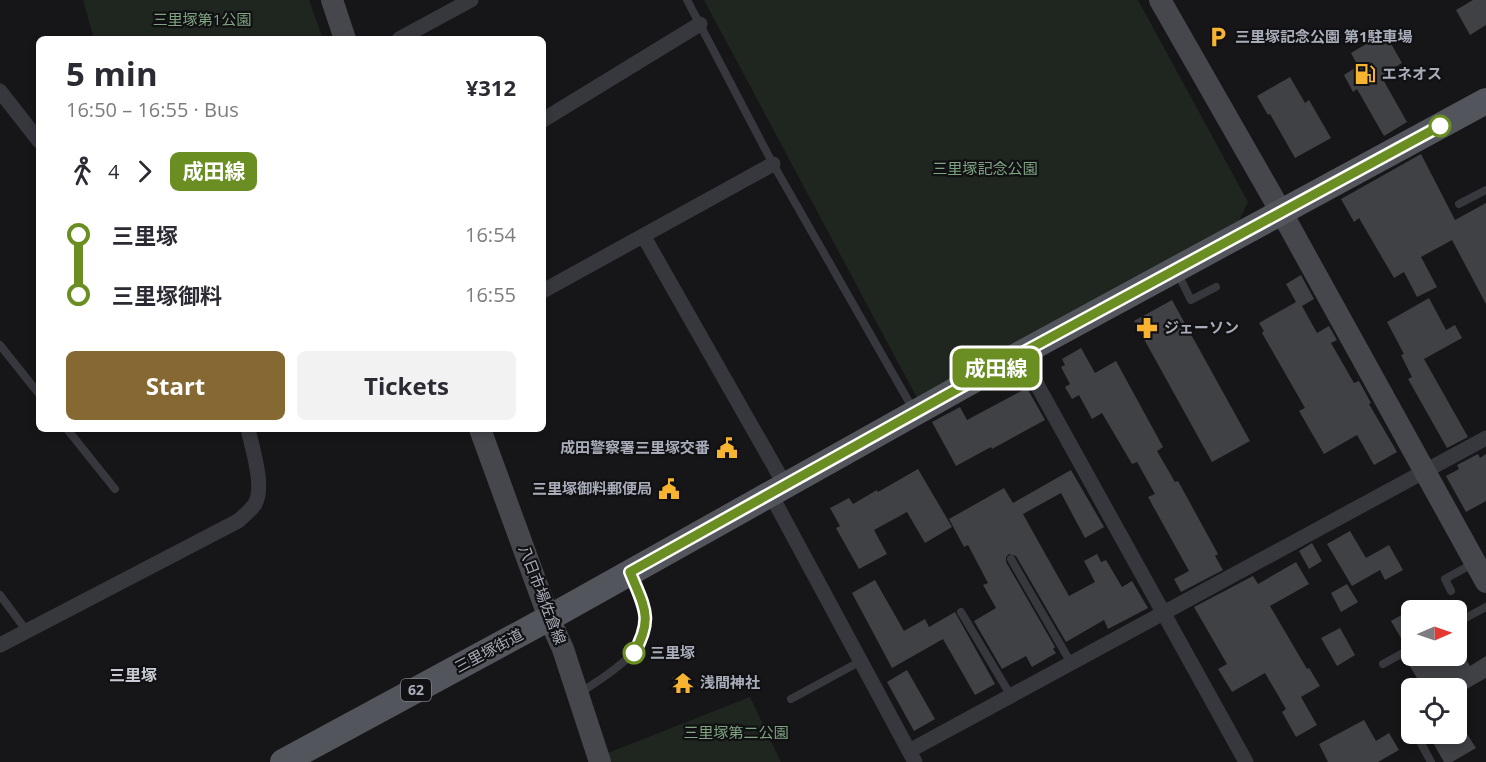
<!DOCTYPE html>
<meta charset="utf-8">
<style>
:root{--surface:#fff;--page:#f2f2f3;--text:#2b2b33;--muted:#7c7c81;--accent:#866932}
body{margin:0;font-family:"Open Sans","Noto Sans JP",sans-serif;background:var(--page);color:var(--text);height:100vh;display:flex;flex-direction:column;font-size:22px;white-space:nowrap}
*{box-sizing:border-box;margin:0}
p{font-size:20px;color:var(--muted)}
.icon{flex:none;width:33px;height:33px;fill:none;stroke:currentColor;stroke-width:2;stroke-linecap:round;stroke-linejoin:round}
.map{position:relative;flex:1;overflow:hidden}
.details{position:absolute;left:36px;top:36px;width:510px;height:396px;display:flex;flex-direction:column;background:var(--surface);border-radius:9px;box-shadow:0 3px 9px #0003}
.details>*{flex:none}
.badge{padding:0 12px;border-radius:9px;font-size:21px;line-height:39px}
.needle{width:39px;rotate:88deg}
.controls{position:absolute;left:1401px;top:600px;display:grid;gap:12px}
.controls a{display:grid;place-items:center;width:66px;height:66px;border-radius:9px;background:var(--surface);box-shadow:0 3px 9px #0003;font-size:30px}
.map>.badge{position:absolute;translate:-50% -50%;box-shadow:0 0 0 3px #fff}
.legs{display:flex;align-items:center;gap:9px;height:66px;padding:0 30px;font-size:20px}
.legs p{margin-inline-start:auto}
.summary{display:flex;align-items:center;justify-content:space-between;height:102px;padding:0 30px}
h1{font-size:33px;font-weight:700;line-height:45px}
.cta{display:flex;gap:12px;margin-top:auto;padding:12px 30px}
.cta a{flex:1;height:69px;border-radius:9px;background:var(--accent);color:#fff;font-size:24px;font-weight:700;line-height:69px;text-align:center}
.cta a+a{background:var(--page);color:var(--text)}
ul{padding:0 30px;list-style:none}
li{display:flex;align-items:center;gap:21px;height:60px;font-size:22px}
li i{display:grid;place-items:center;width:9px;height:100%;margin:0 8px;background:currentColor}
li i::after{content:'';width:15px;height:15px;margin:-8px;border:4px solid;border-radius:50%;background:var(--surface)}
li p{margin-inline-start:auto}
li:first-child i{background:linear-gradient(#0000 50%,currentColor 0)}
li:last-child i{background:linear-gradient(currentColor 50%,#0000 0)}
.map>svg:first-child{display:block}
.green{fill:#1e261f}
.building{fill:#404145}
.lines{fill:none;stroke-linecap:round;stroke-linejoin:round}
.lane{stroke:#37383d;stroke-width:8}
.street{stroke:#37383d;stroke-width:15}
.secondary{stroke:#45474d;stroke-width:22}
.primary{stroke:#53555d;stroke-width:26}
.line-1-casing{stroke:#fff;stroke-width:14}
.line-1{stroke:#6b8e23;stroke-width:9}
.stop-1-dot{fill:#fff;stroke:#6b8e23;stroke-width:3}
.labels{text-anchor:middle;stroke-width:4.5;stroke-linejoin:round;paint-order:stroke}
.shield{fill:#111113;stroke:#7b7e87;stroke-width:1.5}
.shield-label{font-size:14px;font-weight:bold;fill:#a8adb9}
.park-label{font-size:15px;fill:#7fa481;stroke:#111113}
.poi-label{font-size:15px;font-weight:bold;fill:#a8adb9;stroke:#111113;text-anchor:start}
.street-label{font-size:15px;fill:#a8adb9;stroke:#111113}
.stop-label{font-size:15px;font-weight:bold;fill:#a8adb9;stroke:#111113;text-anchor:start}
.neighbourhood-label{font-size:16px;font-weight:bold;fill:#c9ccd5;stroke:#111113}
</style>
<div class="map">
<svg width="1486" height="762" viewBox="0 0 1486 762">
<rect width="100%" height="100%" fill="#161618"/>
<g class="green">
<polygon points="83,0 309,0 323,39 94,39"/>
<polygon points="704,0 1138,0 1248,202 1239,221 917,398"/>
<polygon points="750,697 781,762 611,762 608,753"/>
</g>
<g class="building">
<polygon points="1473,0 1486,0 1486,25 1470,35 1456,10"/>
<polygon points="1385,33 1402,63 1381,76 1407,122 1384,136 1357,89 1353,92 1344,75 1358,66 1351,53"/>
<polygon points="1290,77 1305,103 1309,100 1331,138 1295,158 1270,114 1268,115 1257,96"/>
<polygon points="1421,154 1455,220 1486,203 1486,304 1452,240 1421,257 1437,287 1417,297 1404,272 1394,278 1359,218 1354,222 1341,199"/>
<polygon points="1301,275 1314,299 1302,306 1317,333 1329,326 1337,340 1331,343 1354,383 1359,381 1371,403 1369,404 1397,452 1374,465 1357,435 1324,454 1299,411 1305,408 1262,333 1264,331 1259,323 1296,302 1286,284"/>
<polygon points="1429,298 1446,330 1455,325 1462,338 1424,359 1468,437 1447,448 1408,379 1412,377 1401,355 1404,354 1387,322"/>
<polygon points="1172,300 1250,441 1212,462 1134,321"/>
<polygon points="1081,348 1095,373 1116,361 1163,447 1157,451 1175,482 1178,481 1218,554 1215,556 1223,570 1181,592 1174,579 1189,571 1148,497 1155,494 1137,462 1132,464 1102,413 1092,419 1079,395 1072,399 1065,387 1070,384 1061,367 1065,365 1062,359"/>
<polygon points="1027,388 1045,420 992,449 991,447 956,466 932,422 960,407 967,420"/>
<polygon points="1478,454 1480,458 1486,454 1486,501 1466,512 1446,476 1459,469 1457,465"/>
<polygon points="918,469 952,527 925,543 907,512 874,530 887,554 859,569 836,528 840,526 830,508 849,498 853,504 877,490 878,492"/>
<polygon points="1071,470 1104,527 1085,538 1061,493 1023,514 1038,541 1069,596 1095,582 1084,561 1097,554 1101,562 1106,560 1122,587 1132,581 1148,608 1108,629 1104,620 1066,642 1016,556 1009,554 1006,557 1006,562 1055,647 1053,649 1056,653 1032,667 1026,656 1002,669 974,621 996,608 983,585 988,583 968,545 964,547 949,519 1004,488 1013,503"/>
<polygon points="1350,531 1366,558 1389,545 1403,570 1385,580 1380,570 1352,586 1327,544"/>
<polygon points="1312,543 1322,561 1309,569 1299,551"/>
<polygon points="1296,562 1309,584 1270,606 1307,669 1309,668 1320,686 1301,697 1317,725 1296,737 1282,712 1286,709 1265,673 1232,692 1218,669 1227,664 1194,607 1253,576 1258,584"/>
<polygon points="875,580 904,631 925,619 929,627 955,612 995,684 975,695 943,639 892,668 852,593"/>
<polygon points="1347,584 1358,602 1341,612 1331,593"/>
<polygon points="1412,609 1412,642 1405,645 1391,621"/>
<polygon points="1340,628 1355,655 1337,666 1321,638"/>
<polygon points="1456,643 1470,666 1486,656 1486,678 1456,695 1456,688 1423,688 1408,663 1420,656 1456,656"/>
<polygon points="907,670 935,719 914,731 887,682"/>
<polygon points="686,672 693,688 679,694 672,678"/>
<polygon points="1364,720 1376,741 1389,733 1399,750 1378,762 1328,762 1319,744"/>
<polygon points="1428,734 1467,734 1476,748 1452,762 1444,762"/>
</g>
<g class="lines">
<g class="lane">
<polyline points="687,0 773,164 913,409"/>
<polyline points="1459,204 1486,190"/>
<polyline points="1178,274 1191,300 1216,287"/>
<polyline points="0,345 39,394"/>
<polyline points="67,429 115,489"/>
<polyline points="1011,559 1071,663"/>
<polyline points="1451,591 1445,579 1474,563"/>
<polyline points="0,595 26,630"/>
<polyline points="961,612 1011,696"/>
<polyline points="1456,623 1486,607"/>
<polyline points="1383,664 1412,648"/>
<path d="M579 694C606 674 653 652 645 612 643 600 636 588 632 577"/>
<polyline points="791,699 861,661"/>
<polyline points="1416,734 1431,762"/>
</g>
<g class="street">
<polyline points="399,39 471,0"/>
<polyline points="0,91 39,141"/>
<polyline points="543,120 700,24"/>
<polyline points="644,237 785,485"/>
<polyline points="543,291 773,164"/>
<polyline points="1020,354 1246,762"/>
<polyline points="770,493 915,762"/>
<path d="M0 645 238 521C244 516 251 510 255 504 265 486 252 448 248 429"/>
<polyline points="909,751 1486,438"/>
</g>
<g class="secondary">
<polyline points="332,0 345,39"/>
<polyline points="1160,0 1288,224 1486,582"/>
<polyline points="480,429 549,618 563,649 600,762"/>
</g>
<polyline class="primary" points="283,762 549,618 1020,354 1486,101"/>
</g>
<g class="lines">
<defs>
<path id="line-1" d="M634 653C654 618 644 607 630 572L1020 354 1440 126"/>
</defs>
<use href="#line-1" class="line-1-casing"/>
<use href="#line-1" class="line-1"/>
</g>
<defs>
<symbol id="parking-bare" viewBox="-9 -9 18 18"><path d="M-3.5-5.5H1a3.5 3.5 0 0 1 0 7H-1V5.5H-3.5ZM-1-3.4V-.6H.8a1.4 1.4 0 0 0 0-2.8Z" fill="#f6b430" stroke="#111113" stroke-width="2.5" paint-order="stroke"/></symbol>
<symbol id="fuel-bare" viewBox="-9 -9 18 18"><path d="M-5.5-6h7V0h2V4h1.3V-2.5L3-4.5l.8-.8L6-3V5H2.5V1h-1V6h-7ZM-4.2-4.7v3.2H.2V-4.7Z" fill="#f6b430" stroke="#111113" stroke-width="2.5" paint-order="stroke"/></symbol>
<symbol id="pharmacy-bare" viewBox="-9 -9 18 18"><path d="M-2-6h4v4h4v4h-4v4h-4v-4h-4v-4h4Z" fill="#f6b430" stroke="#111113" stroke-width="2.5" paint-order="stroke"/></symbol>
<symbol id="civic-bare" viewBox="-9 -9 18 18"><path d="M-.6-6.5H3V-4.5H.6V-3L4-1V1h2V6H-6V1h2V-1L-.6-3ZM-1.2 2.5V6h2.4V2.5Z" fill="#f6b430" stroke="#111113" stroke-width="2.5" paint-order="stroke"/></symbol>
<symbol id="temple-bare" viewBox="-9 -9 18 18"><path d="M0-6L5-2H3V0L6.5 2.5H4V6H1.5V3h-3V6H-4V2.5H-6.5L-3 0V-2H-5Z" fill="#f6b430" stroke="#111113" stroke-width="2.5" paint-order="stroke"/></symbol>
</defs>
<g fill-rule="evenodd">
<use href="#parking-bare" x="1203" y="22" width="30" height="30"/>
<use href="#fuel-bare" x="1350" y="59" width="30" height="30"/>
<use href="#pharmacy-bare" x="1132" y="313" width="30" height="30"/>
<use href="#civic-bare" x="712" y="433" width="30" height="30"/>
<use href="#civic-bare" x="654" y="474" width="30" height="30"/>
<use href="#temple-bare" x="668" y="668" width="30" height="30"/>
</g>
<g class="stop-1-dot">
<circle cx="1440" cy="126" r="10"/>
<circle cx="634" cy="653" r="10"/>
</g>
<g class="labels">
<rect class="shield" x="401" y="679" width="30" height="22" rx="4.5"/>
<g class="shield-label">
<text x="416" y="695">62</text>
</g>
<g class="park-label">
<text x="202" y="25">三里塚第1公園</text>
<text x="985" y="174">三里塚記念公園</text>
<text x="736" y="738">三里塚第二公園</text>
</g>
<g class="poi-label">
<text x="1235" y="42">三里塚記念公園 第1駐車場</text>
<text x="1382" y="79">エネオス</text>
<text x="1164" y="333">ジェーソン</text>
<text x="710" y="453" text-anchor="end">成田警察署三里塚交番</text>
<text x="652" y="494" text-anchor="end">三里塚御料郵便局</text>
<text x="700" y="688">浅間神社</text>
</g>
<g class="street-label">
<text transform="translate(542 595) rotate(69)" y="5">八日市場佐倉線</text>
<text transform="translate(489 651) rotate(-28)" y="5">三里塚街道</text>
</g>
<g class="stop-label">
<text x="650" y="658">三里塚</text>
</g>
<g class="neighbourhood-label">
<text x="133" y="681">三里塚</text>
</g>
</g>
</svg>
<div class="controls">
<a><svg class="needle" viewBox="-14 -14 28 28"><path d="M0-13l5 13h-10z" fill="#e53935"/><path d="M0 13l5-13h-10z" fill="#7c7c81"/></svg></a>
<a><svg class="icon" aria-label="locate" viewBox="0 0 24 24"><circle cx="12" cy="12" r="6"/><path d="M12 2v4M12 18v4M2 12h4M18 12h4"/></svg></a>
</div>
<b class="badge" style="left:996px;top:368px;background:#6b8e23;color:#fff">成田線</b>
<section class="details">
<div class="summary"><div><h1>5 min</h1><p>16:50 – 16:55 · Bus</p></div><b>¥312</b></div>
<div class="legs"><svg class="icon" aria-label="walk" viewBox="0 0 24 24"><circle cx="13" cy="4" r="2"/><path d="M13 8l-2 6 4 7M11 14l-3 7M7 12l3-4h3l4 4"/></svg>4<svg class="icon" aria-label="forward" viewBox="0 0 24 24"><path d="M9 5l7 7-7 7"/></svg><b class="badge" style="background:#6b8e23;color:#fff">成田線</b></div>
<ul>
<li><i style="color:#6b8e23"></i><b>三里塚</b><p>16:54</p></li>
<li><i style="color:#6b8e23"></i><b>三里塚御料</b><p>16:55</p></li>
</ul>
<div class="cta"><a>Start</a><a>Tickets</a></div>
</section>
</div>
